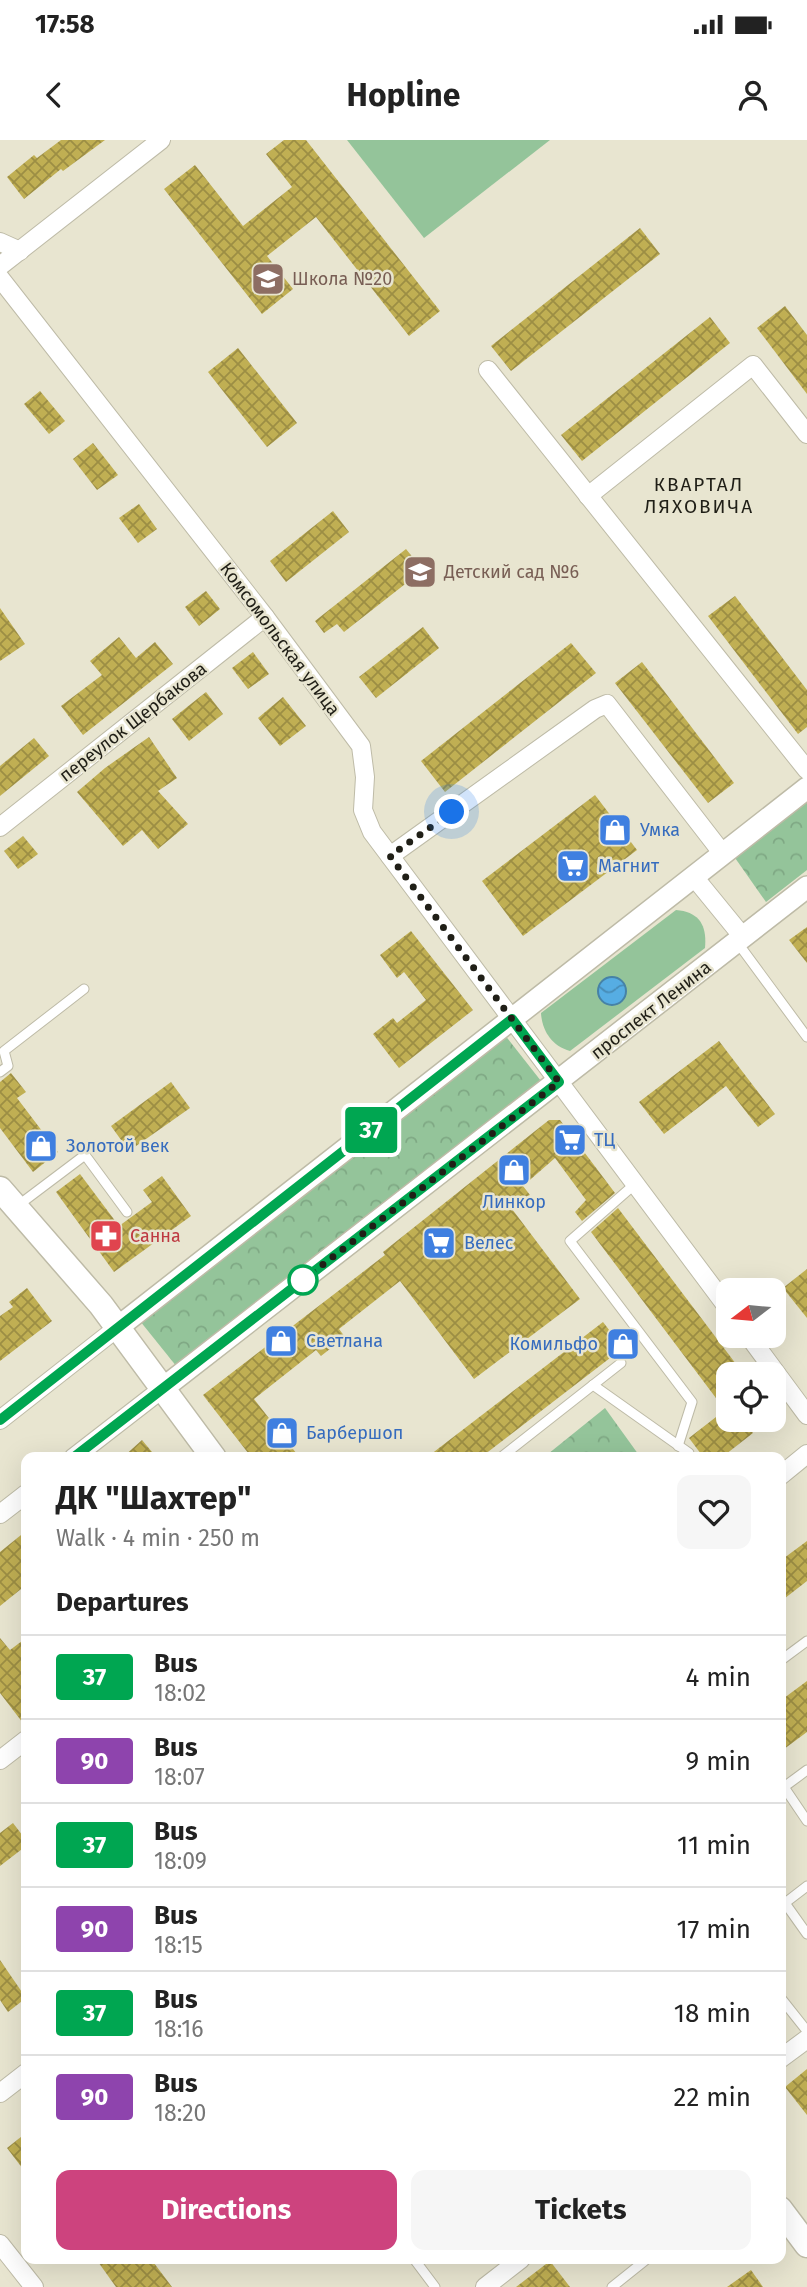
<!DOCTYPE html>
<meta charset="utf-8">
<style>
:root{--surface:#fff;--page:#f6f6f6;--text:#222;--muted:#767676;--line:#e0e0e0;--accent:#cd437e}
body{margin:0;font-family:"Fira Sans",sans-serif;background:var(--page);color:var(--text);height:100vh;display:flex;flex-direction:column;font-size:26px;white-space:nowrap}
*{box-sizing:border-box;margin:0}
p{font-size:23px;color:var(--muted)}
.icon{flex:none;width:38px;height:38px;fill:none;stroke:currentColor;stroke-width:2;stroke-linecap:round;stroke-linejoin:round}
.map{position:relative;flex:1;overflow:hidden}
.panel{position:absolute;left:21px;top:1312px;width:765px;height:812px;display:flex;flex-direction:column;background:var(--surface);border-radius:14px;box-shadow:0 7px 28px #0002}
.panel>*{flex:none}
.badge{padding:0 14px;border-radius:5px;font-size:24px;line-height:46px}
.needle{width:46px;rotate:254deg}
.controls{position:absolute;left:716px;top:1138px;display:grid;gap:14px}
.controls a{display:grid;place-items:center;width:70px;height:70px;border-radius:14px;background:var(--surface);box-shadow:0 7px 28px #0002;font-size:35px}
.you{position:absolute;width:35px;height:35px;margin:-18px;border:5px solid #fff;border-radius:50%;background:#1a73e8;box-shadow:0 0 0 10px #1a73e833}
.map>.badge{position:absolute;translate:-50% -50%;box-shadow:0 0 0 4px #fff}
h2{padding:0 35px;font-size:26px;line-height:63px}
.round{display:grid;place-items:center;flex:none;width:74px;height:74px;border-radius:14px;background:var(--page)}
.overview{display:flex;align-items:center;justify-content:space-between;height:119px;padding:0 35px}
h1{font-size:33px;font-weight:700;line-height:52px}
.primary-button{display:flex;gap:14px;margin-top:auto;padding:14px 35px}
.primary-button a{flex:1;height:80px;border-radius:14px;background:var(--accent);color:#fff;font-size:28px;font-weight:700;line-height:80px;text-align:center}
.primary-button a+a{background:var(--page);color:var(--text)}
ul{padding:0;list-style:none}
li{display:flex;align-items:center;gap:21px;height:84px;padding:0 35px;border-top:2px solid var(--line)}
li div{flex:1}
li b{display:block;font-size:26px}
li em{font-style:normal}
li .badge{min-width:77px;font-weight:700;text-align:center}
.status{display:flex;justify-content:space-between;align-items:center;height:49px;padding:0 35px;background:var(--surface);direction:ltr}
.status svg{height:19px;fill:currentColor}
header{display:flex;justify-content:space-between;align-items:center;height:91px;padding:0 35px;background:var(--surface);font-size:32px;font-weight:700}
.map>svg:first-child{display:block}
.grass{fill:#94c49a}
.park{fill:url(#park-crowns)}
.water{fill:url(#water-waves);stroke:#4682a6;stroke-width:2}
.building{fill:url(#building-cross-hatch)}
.lines{fill:none;stroke-linecap:round;stroke-linejoin:round}
.service-casing{stroke:#bebba7;stroke-width:11}
.minor-casing{stroke:#bebba7;stroke-width:20}
.tertiary-casing{stroke:#bebba7;stroke-width:24}
.secondary-casing{stroke:#bebba7;stroke-width:27}
.service{stroke:#fff;stroke-width:9}
.minor{stroke:#fff;stroke-width:18}
.tertiary{stroke:#fff;stroke-width:21}
.secondary{stroke:#fff;stroke-width:24}
.line-casing{stroke:#fff;stroke-width:16}
.line{stroke:#00a651;stroke-width:10}
.walk{stroke:#201f17;stroke-width:7;stroke-dasharray:0 12.6}
.stop-dot{fill:#fff;stroke:#00a651;stroke-width:3.5}
.labels{text-anchor:middle;stroke-width:5;stroke-linejoin:round;paint-order:stroke}
.education-label{font-size:18px;fill:#785e54;stroke:#e8e5d0;text-anchor:start}
.street-label{font-size:18px;fill:#201f17;stroke:#e8e5d0}
.shop-label{font-size:18px;fill:#366cbe;stroke:#e8e5d0;text-anchor:start}
.health-label{font-size:18px;fill:#be3a42;stroke:#e8e5d0;text-anchor:start}
.neighbourhood-label{font-size:19px;letter-spacing:2px;fill:#201f17;stroke:#e8e5d0}
</style>
<div class="status"><b>17:58</b><svg viewBox="0 0 49 12"><path d="M0 12V9h3v3zM5 12V6h3v6zM10 12V3h3v9zM15 12V0h3v12zM26 1h20v11H26zM47 4h2v5h-2z"/></svg></div>
<header><svg class="icon" aria-label="back" viewBox="0 0 24 24"><path d="M15 5l-7 7 7 7"/></svg>Hopline<svg class="icon" aria-label="person" viewBox="0 0 24 24"><circle cx="12" cy="8" r="4"/><path d="M4 21q1-7 8-7t8 7"/></svg></header>
<div class="map">
<svg width="807" height="2147" viewBox="0 0 807 2147">
<defs>
<pattern id="park-crowns" width="20" height="18" patternUnits="userSpaceOnUse" patternTransform="scale(1.75)"><rect width="20" height="18" fill="#94c49a"/><path d="M2 6a3 3 0 1 1 6 0M12 15a3 3 0 1 1 6 0" fill="none" stroke="#7fa884"/></pattern>
<pattern id="water-waves" width="16" height="10" patternUnits="userSpaceOnUse" patternTransform="scale(1.75)"><rect width="16" height="10" fill="#56ade3"/><path d="M0 5q4-4 8 0t8 0" fill="none" stroke="#478cb7"/></pattern>
<pattern id="building-cross-hatch" width="8" height="8" patternUnits="userSpaceOnUse" patternTransform="scale(1.75)"><rect width="8" height="8" fill="#c0af53"/><path d="M0 0l8 8M0 8l8-8" fill="none" stroke="#9c8e44"/></pattern>
</defs>
<rect width="100%" height="100%" fill="#e8e5d0"/>
<g class="grass">
<polygon points="347,0 550,0 424,98"/>
<path d="M676 770C700 772 707 786 705 808L570 911C552 906 542 891 541 873Z"/>
</g>
<g class="park">
<polygon points="807,658 807,730 766,762 733,715"/>
<polygon points="504,894 541,941 177,1227 140,1181"/>
<polygon points="605,1268 641,1318 543,1318"/>
</g>
<circle class="water" cx="612" cy="851" r="14"/>
<g class="building">
<polygon points="61,0 105,0 63,31 61,29 24,59 7,37 34,15 37,18"/>
<polygon points="284,0 306,0 440,171 409,196 316,77 267,116 293,149 262,174 164,49 195,25 243,86 292,47 266,14"/>
<polygon points="640,88 660,114 511,231 491,206"/>
<polygon points="785,166 807,195 807,254 757,188"/>
<polygon points="710,177 730,203 582,321 561,295"/>
<polygon points="238,208 297,283 267,307 208,232"/>
<polygon points="40,251 65,281 49,294 24,264"/>
<polygon points="93,303 118,335 97,350 73,319"/>
<polygon points="139,364 157,389 138,403 119,378"/>
<polygon points="333,371 349,392 286,442 270,421"/>
<polygon points="406,409 423,430 344,492 337,484 324,493 315,481"/>
<polygon points="206,451 220,469 199,486 185,467"/>
<polygon points="735,456 807,550 807,587 798,594 708,476"/>
<polygon points="0,468 25,504 0,521"/>
<polygon points="423,487 439,508 376,558 359,537"/>
<polygon points="119,497 136,518 155,502 173,524 83,595 61,566 102,535 90,521"/>
<polygon points="571,503 596,533 445,652 421,621"/>
<polygon points="253,512 269,534 248,549 232,528"/>
<polygon points="642,522 734,643 708,663 615,543"/>
<polygon points="206,552 223,574 189,601 172,579"/>
<polygon points="283,557 306,586 280,606 258,578"/>
<polygon points="149,597 177,638 158,651 188,684 158,709 142,690 123,706 77,652 105,628"/>
<polygon points="34,598 49,616 0,656 0,626"/>
<polygon points="595,655 637,710 523,796 482,741"/>
<polygon points="23,696 38,714 18,729 4,711"/>
<polygon points="807,787 807,823 789,800"/>
<polygon points="411,791 473,870 399,928 373,894 393,878 397,883 426,860 404,832 397,838 380,815"/>
<polygon points="719,901 775,974 758,987 726,946 664,994 639,962"/>
<polygon points="11,933 26,952 17,958 58,1012 33,1032 0,988 0,942"/>
<polygon points="171,942 190,968 129,1011 111,986"/>
<polygon points="549,980 560,980 615,1053 582,1081 575,1072 586,1060 555,1018 523,1046 530,1055 512,1069 580,1159 474,1239 400,1141 339,1189 345,1197 321,1216 316,1210 254,1259 300,1318 252,1318 203,1255 385,1115 383,1112"/>
<polygon points="80,1034 119,1086 152,1062 143,1050 162,1036 191,1076 114,1132 56,1052"/>
<polygon points="618,1068 739,1228 732,1234 728,1234 728,1279 741,1279 753,1293 721,1318 704,1318 689,1298 725,1270 591,1092"/>
<polygon points="807,1129 807,1178 783,1148"/>
<polygon points="27,1148 52,1181 0,1221 0,1176 13,1167 9,1162"/>
<polygon points="603,1182 623,1208 480,1318 426,1318"/>
<polygon points="142,1300 157,1318 122,1318"/>
<polygon points="26,1391 26,1445 0,1466 0,1412"/>
<polygon points="807,1401 807,1441 780,1462 780,1421"/>
<polygon points="0,1498 10,1510 26,1498 26,1587 0,1553"/>
<polygon points="807,1541 807,1592 780,1612 780,1561"/>
<polygon points="13,1683 26,1700 26,1706 0,1726 0,1693"/>
<polygon points="0,1820 26,1858 8,1872 0,1860"/>
<polygon points="807,1929 807,1975 785,1947"/>
<polygon points="26,1993 26,2033 7,2008"/>
<polygon points="96,2119 151,2119 172,2147 116,2147"/>
<polygon points="550,2121 570,2147 516,2147"/>
<polygon points="751,2130 763,2147 727,2147"/>
</g>
<g class="lines">
<defs>
<g id="service">
<polyline points="737,802 807,897"/>
<polyline points="0,932 8,926 4,911 84,849"/>
<polyline points="635,1044 570,1101 692,1262 678,1306"/>
<polyline points="16,1067 85,1015 127,1072"/>
<polyline points="593,1245 689,1313"/>
<polyline points="500,1318 621,1223"/>
<polyline points="780,1521 807,1501"/>
<polyline points="807,1630 784,1647 807,1681"/>
<polyline points="807,1746 785,1763 807,1794"/>
<polyline points="780,1857 807,1891"/>
<polyline points="414,2119 435,2147"/>
<polyline points="612,2147 647,2119"/>
</g>
<g id="minor">
<polyline points="0,102 20,111"/>
<polyline points="0,126 161,0"/>
<polyline points="0,138 265,477 361,606 365,637 363,670 372,692 728,1168"/>
<polyline points="488,230 807,630"/>
<polyline points="588,356 753,225 807,294"/>
<polyline points="0,687 265,477"/>
<polyline points="390,716 595,569 607,564 723,714"/>
<polyline points="694,737 743,797"/>
<polyline points="748,1195 807,1275"/>
<polyline points="0,1280 117,1188"/>
<polyline points="73,1318 162,1249"/>
<polyline points="780,1336 807,1314"/>
<polyline points="0,1374 26,1354"/>
<polyline points="0,1620 26,1600"/>
<polyline points="780,1919 807,1899"/>
<polyline points="0,1953 26,1933"/>
<polyline points="0,2104 34,2147"/>
<polyline points="485,2147 521,2119"/>
</g>
<g id="tertiary">
<polyline points="117,1188 807,648"/>
<polyline points="162,1249 807,747"/>
</g>
<g id="secondary">
<polyline points="0,1049 101,1165 214,1318"/>
<polyline points="780,2069 807,2105"/>
</g>
</defs>
<use href="#service" class="service-casing"/>
<use href="#minor" class="minor-casing"/>
<use href="#tertiary" class="tertiary-casing"/>
<use href="#secondary" class="secondary-casing"/>
<use href="#service" class="service"/>
<use href="#minor" class="minor"/>
<use href="#tertiary" class="tertiary"/>
<use href="#secondary" class="secondary"/>
</g>
<g class="lines">
<defs>
<polyline id="line" points="0,1280 512,879 559,942 73,1318"/>
</defs>
<use href="#line" class="line-casing"/>
<use href="#line" class="line"/>
<polyline class="walk" points="303,1140 559,942 390,716 452,672"/>
</g>
<defs>
<symbol id="school-square" viewBox="-11 -11 22 22"><rect x="-9" y="-9" width="18" height="18" rx="4" fill="#8d6e63" stroke="#e8e5d0"/><path d="M0-5L7-2L0 1L-7-2ZM-4 1L0 2.5L4 1V4Q0 6-4 4Z" fill="#fff"/></symbol>
<symbol id="shop-square" viewBox="-11 -11 22 22"><rect x="-9" y="-9" width="18" height="18" rx="4" fill="#3f7fe0" stroke="#e8e5d0"/><path d="M-5-2.5h2.3a2.7 3.5 0 0 1 5.4 0H5L5.5 6h-11ZM-1.5-2.5h3a1.5 2.3 0 0 0-3 0Z" fill="#fff"/></symbol>
<symbol id="supermarket-square" viewBox="-11 -11 22 22"><rect x="-9" y="-9" width="18" height="18" rx="4" fill="#3f7fe0" stroke="#e8e5d0"/><path d="M-6-5.5h2.5l.6 2H6L4.5 2H-2.5L-4.4-4H-6ZM-1.5 3.2a1.3 1.3 0 1 0 .1 0ZM3 3.2a1.3 1.3 0 1 0 .1 0Z" fill="#fff"/></symbol>
<symbol id="pharmacy-square" viewBox="-11 -11 22 22"><rect x="-9" y="-9" width="18" height="18" rx="4" fill="#e0444e" stroke="#e8e5d0"/><path d="M-2-6h4v4h4v4h-4v4h-4v-4h-4v-4h4Z" fill="#fff"/></symbol>
</defs>
<g fill-rule="evenodd">
<use href="#school-square" x="249" y="120" width="38" height="38"/>
<use href="#school-square" x="401" y="413" width="38" height="38"/>
<use href="#shop-square" x="596" y="671" width="38" height="38"/>
<use href="#supermarket-square" x="554" y="707" width="38" height="38"/>
<use href="#supermarket-square" x="551" y="981" width="38" height="38"/>
<use href="#shop-square" x="22" y="987" width="38" height="38"/>
<use href="#shop-square" x="495" y="1011" width="38" height="38"/>
<use href="#pharmacy-square" x="87" y="1077" width="38" height="38"/>
<use href="#supermarket-square" x="420" y="1084" width="38" height="38"/>
<use href="#shop-square" x="262" y="1182" width="38" height="38"/>
<use href="#shop-square" x="604" y="1185" width="38" height="38"/>
<use href="#shop-square" x="263" y="1274" width="38" height="38"/>
</g>
<circle class="stop-dot" cx="303" cy="1140" r="14"/>
<g class="labels">
<g class="education-label">
<text x="292" y="145">Школа №20</text>
<text x="444" y="438">Детский сад №6</text>
</g>
<g class="street-label">
<text transform="translate(280 499) rotate(53)" y="6">Комсомольская улица</text>
<text transform="translate(133 582) rotate(-38)" y="6">переулок Щербакова</text>
<text transform="translate(651 870) rotate(-38)" y="6">проспект Ленина</text>
</g>
<g class="shop-label">
<text x="640" y="696">Умка</text>
<text x="598" y="732">Магнит</text>
<text x="594" y="1006">ТЦ</text>
<text x="66" y="1012">Золотой век</text>
<text x="514" y="1068" text-anchor="middle">Линкор</text>
<text x="464" y="1109">Велес</text>
<text x="306" y="1207">Светлана</text>
<text x="598" y="1210" text-anchor="end">Комильфо</text>
<text x="306" y="1299">Барбершоп</text>
</g>
<g class="health-label">
<text x="130" y="1102">Санна</text>
</g>
<g class="neighbourhood-label">
<text x="699" y="351">КВАРТАЛ<tspan x="699" dy="22">ЛЯХОВИЧА</tspan></text>
</g>
</g>
</svg>
<div class="controls">
<a><svg class="needle" viewBox="-14 -14 28 28"><path d="M0-13l5 13h-10z" fill="#e53935"/><path d="M0 13l5-13h-10z" fill="#767676"/></svg></a>
<a><svg class="icon" aria-label="locate" viewBox="0 0 24 24"><circle cx="12" cy="12" r="6"/><path d="M12 2v4M12 18v4M2 12h4M18 12h4"/></svg></a>
</div>
<div class="you" style="left:452px;top:672px"></div>
<b class="badge" style="left:371px;top:990px;background:#00a651;color:#fff">37</b>
<section class="panel">
<div class="overview"><div><h1>ДК &quot;Шахтер&quot;</h1><p>Walk · 4 min · 250 m</p></div><a class="round"><svg class="icon" aria-label="heart" viewBox="0 0 24 24"><path d="M12 20l-8-8c-3-5 5-10 8-4 3-6 11-1 8 4z"/></svg></a></div>
<h2>Departures</h2>
<ul>
<li><span class="badge" style="background:#00a651;color:#fff">37</span><div><b>Bus</b><p>18:02</p></div><em>4 min</em></li>
<li><span class="badge" style="background:#8e44ad;color:#fff">90</span><div><b>Bus</b><p>18:07</p></div><em>9 min</em></li>
<li><span class="badge" style="background:#00a651;color:#fff">37</span><div><b>Bus</b><p>18:09</p></div><em>11 min</em></li>
<li><span class="badge" style="background:#8e44ad;color:#fff">90</span><div><b>Bus</b><p>18:15</p></div><em>17 min</em></li>
<li><span class="badge" style="background:#00a651;color:#fff">37</span><div><b>Bus</b><p>18:16</p></div><em>18 min</em></li>
<li><span class="badge" style="background:#8e44ad;color:#fff">90</span><div><b>Bus</b><p>18:20</p></div><em>22 min</em></li>
</ul>
<div class="primary-button"><a>Directions</a><a>Tickets</a></div>
</section>
</div>
